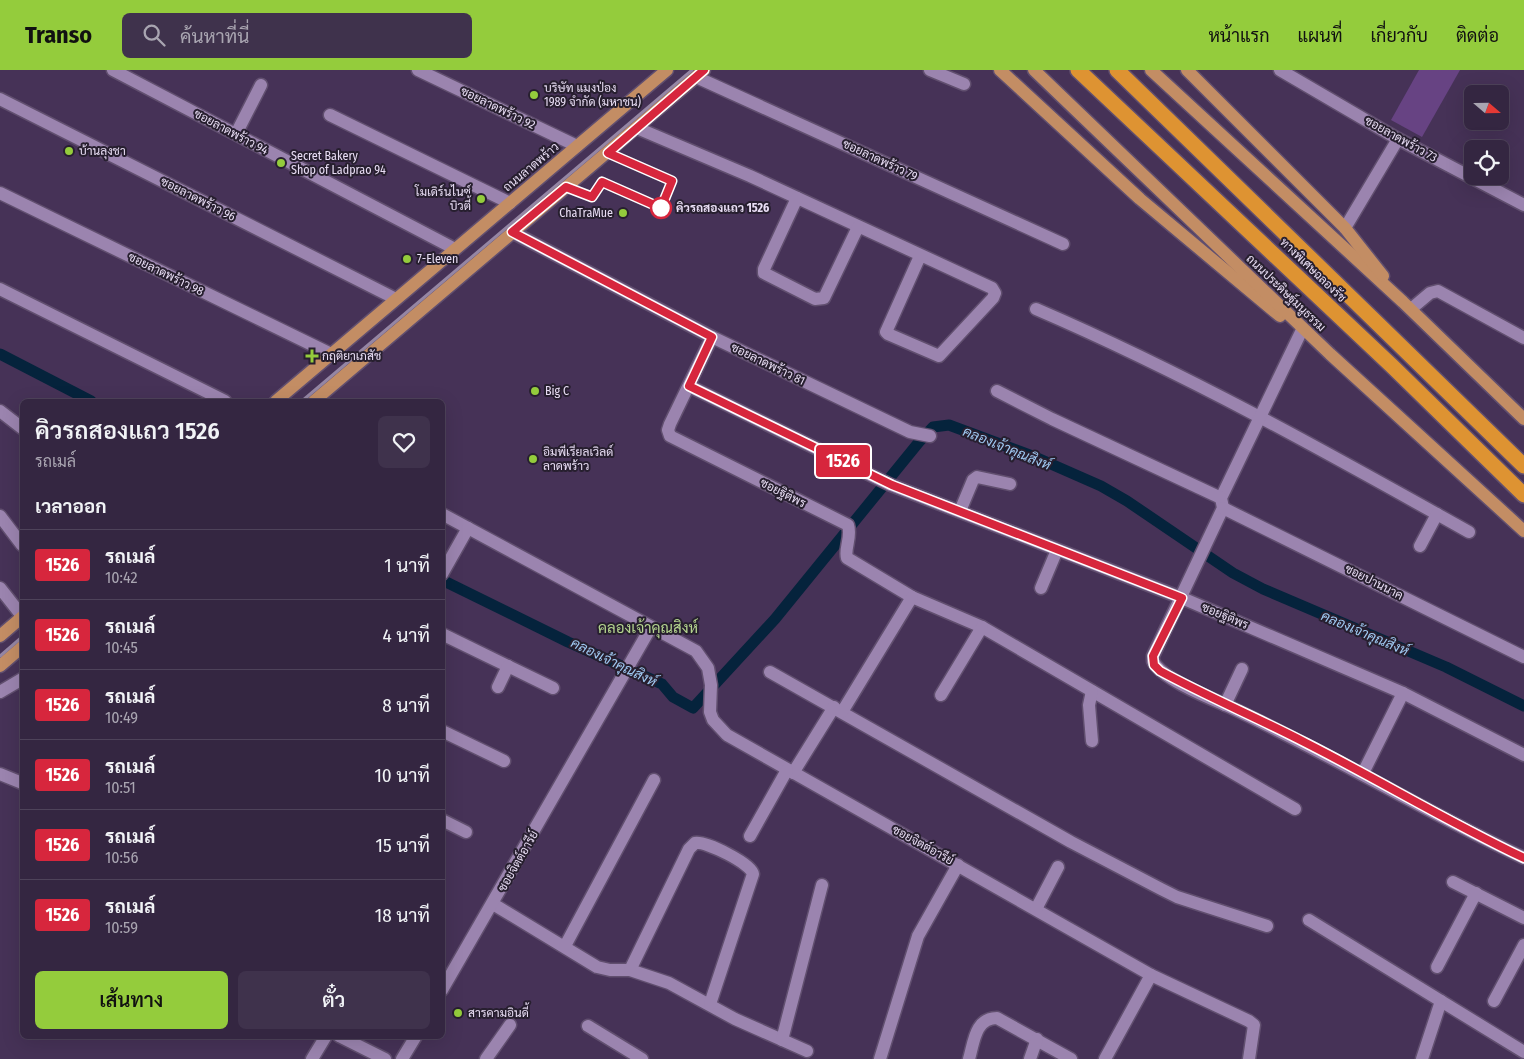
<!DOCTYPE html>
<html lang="th">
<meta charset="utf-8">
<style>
:root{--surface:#342641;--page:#3f324c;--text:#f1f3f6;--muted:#a9a5b1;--line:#4e435a;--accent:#94cc3c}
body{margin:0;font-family:"Fira Sans Condensed",Sarabun,sans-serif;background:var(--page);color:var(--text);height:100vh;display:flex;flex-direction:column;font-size:19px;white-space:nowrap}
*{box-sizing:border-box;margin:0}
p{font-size:16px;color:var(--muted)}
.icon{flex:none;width:28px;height:28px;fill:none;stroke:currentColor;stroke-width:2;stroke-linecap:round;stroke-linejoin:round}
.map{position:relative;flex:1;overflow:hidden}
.side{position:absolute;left:20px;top:329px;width:425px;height:640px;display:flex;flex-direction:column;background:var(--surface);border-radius:8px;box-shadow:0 5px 20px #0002,0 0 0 1px var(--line)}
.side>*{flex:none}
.badge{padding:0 10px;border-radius:4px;font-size:18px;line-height:32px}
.needle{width:32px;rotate:110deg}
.controls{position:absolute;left:1464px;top:15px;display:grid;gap:10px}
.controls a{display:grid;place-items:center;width:45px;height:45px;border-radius:8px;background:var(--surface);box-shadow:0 5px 20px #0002,0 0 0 1px var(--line);font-size:25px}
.map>.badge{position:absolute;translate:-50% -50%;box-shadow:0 0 0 2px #fff}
h2{padding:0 15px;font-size:19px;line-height:45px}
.round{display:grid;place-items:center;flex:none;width:52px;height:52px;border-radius:8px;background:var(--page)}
.summary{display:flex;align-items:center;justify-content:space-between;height:85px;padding:0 15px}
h1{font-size:24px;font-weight:600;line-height:38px}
.cta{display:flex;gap:10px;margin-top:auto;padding:10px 15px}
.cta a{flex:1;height:58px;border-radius:8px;background:var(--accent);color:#111;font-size:20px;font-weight:600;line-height:58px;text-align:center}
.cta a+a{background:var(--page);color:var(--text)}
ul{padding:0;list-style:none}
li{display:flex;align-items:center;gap:15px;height:70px;padding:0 15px;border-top:1px solid var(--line)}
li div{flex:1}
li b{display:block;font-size:19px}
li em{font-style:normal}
li .badge{min-width:55px;font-weight:700;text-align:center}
header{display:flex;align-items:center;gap:30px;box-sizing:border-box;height:70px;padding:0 25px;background:var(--accent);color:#111}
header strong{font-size:24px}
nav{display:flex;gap:28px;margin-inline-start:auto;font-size:18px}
.search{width:350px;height:45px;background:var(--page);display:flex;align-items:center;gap:12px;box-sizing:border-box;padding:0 18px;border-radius:8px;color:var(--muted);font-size:19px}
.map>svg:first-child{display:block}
.green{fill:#674383}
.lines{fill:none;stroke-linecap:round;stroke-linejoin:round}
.canal{stroke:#05233c;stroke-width:11}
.minor-casing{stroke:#614f6f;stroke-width:15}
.major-casing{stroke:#614f6f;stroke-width:15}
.highway-casing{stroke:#614f6f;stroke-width:18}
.minor{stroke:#9b84af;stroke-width:12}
.major{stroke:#c38d64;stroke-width:12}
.highway{stroke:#de9332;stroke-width:15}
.rail{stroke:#9586a4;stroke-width:3}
.line-casing{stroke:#fff;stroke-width:11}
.line{stroke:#d7263d;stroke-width:8}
.poi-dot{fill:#94cc3c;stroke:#271f2f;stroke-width:2}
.stop-dot{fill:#fff;stroke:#d7263d;stroke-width:2.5}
.labels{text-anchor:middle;stroke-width:4;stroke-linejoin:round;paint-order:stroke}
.poi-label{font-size:12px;fill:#e9def5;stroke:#271f2f;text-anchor:start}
.street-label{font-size:12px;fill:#e9def5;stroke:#271f2f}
.stop-label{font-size:12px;font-weight:bold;fill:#e9def5;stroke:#271f2f;text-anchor:start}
.water-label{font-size:14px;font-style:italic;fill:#9fc8f1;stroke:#271f2f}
.quarter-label{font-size:15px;fill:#b5d58f;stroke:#271f2f}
</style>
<header>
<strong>Transo</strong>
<div class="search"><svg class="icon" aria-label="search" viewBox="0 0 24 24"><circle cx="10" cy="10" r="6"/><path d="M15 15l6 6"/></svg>ค้นหาที่นี่</div>
<nav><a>หน้าแรก</a><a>แผนที่</a><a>เกี่ยวกับ</a><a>ติดต่อ</a></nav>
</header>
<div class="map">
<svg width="1524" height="989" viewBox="0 0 1524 989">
<rect width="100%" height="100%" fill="#463257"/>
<polygon class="green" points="1419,0 1460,0 1422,67 1391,50"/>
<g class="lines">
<g class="canal">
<polyline points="0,284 91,331"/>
<polyline points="442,510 568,572 662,614 673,627 693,638 775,549 919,372 933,357 949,355 1035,387 1101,416 1127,431 1233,503 1263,519 1446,597 1524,636"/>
</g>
<defs>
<g id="minor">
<polyline points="113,0 455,179"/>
<polyline points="418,0 577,76"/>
<polyline points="930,0 964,14"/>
<polyline points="1280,0 1398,69 1524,135"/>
<polyline points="696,7 1063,174"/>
<polyline points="0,29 396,229"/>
<polyline points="330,45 510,133"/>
<polyline points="637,58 750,106 992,218 995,223 993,228 939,286 888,264 886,262 920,186"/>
<polyline points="236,64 261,15"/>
<polyline points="0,123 331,284"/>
<polyline points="797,128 764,199 764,203 815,229 824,228 858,157"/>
<polyline points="1345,158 1398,69"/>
<polyline points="512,162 712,267 910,362 930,366"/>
<polyline points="0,219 225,331"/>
<path d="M1036 239C1185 303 1328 383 1469 462"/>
<polyline points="1411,239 1430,223 1438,221 1524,268"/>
<path d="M1301 262 1221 428 1223 438 1153 586V591C1161 609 1212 629 1230 637 1330 684 1424 741 1524 788"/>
<path d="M712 267 670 354 668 360 670 366 848 455C852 467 844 479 847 488L912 527 982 557 1295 739"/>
<polyline points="689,316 891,415 1182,528 1403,623 1524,685"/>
<polyline points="997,321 1052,349 1221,428"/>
<polyline points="0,341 22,358"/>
<polyline points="1223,438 1524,587"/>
<polyline points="960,441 973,410 977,407 1010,414"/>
<polyline points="442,444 696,581 708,598 711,615 710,642 713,650 727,665 1151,905 1249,951 1254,955 1249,989"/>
<polyline points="0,446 22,475"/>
<polyline points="1420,476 1437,444"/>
<polyline points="442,504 468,458"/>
<polyline points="0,518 22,546"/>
<polyline points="1041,518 1057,480"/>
<polyline points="442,564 553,618"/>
<polyline points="770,602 1071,772 1161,819 1177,827 1267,856"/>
<polyline points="498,617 508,596"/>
<polyline points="1092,621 1089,635 1092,671"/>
<polyline points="0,622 22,609"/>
<polyline points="941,625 982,557"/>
<polyline points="1225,635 1242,599"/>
<polyline points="842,642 912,527"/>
<polyline points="442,661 504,691"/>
<polyline points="793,703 834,637"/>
<polyline points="1363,703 1403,623"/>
<polyline points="0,704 22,713"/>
<polyline points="442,750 466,762"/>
<polyline points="750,766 787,700"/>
<polyline points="1453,812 1524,848"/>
<polyline points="493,834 597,897 610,900 630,900 669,913 735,949 807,981"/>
<polyline points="1036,839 1058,797"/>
<polyline points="1309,850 1524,982"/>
<polyline points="565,876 654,710"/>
<polyline points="1437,897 1476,823"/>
<path d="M630 900 689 779 695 773C706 771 752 794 753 804L710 934"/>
<polyline points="442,920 651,557"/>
<polyline points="1494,931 1524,875"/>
<polyline points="588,956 642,989"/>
<polyline points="339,966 385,989"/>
<polyline points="782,970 822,815"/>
<polyline points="312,989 326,966"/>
<polyline points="402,989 416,966"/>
<polyline points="486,989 510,955"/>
<polyline points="880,989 918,866 958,795"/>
<path d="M969 989C974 972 975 948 997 948L1071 989"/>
<polyline points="1030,989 1037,969"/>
<polyline points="1105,989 1151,905"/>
<polyline points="1422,989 1441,931"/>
</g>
<g id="major">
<polyline points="1000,0 1140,129 1280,246"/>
<polyline points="1034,0 1330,284 1524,461"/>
<polyline points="1151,0 1403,232 1524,349"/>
<polyline points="1187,0 1345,158 1383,206"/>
<polyline points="276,331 667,0"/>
<polyline points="314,331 704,0"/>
<polyline points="0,566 22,547"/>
<polyline points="0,596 22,577"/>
</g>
<g id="highway">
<polyline points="1078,0 1392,296 1524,425"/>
<polyline points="1117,0 1524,396"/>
</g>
</defs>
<use href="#minor" class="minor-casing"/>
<use href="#major" class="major-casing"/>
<use href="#highway" class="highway-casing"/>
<use href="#minor" class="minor"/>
<use href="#major" class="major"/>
<use href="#highway" class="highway"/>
<g class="rail">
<polyline points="302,331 692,0"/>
<polyline points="0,586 22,567"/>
</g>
</g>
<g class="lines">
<defs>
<path id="line" d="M704 0 608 83 672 111 661 138 602 112 592 127 566 117 512 162 712 267 689 316 892 415 1182 528 1153 586 1154 595 1160 601C1208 627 1258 648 1306 673 1379 710 1450 753 1524 788"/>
</defs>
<use href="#line" class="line-casing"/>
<use href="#line" class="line"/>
</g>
<g class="poi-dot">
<circle cx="534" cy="25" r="5"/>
<circle cx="69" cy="81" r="5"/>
<circle cx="281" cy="93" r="5"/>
<circle cx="481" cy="129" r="5"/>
<circle cx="623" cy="143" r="5"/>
<circle cx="407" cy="189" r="5"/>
<path d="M309.5 278.5h5v5h5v5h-5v5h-5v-5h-5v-5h5z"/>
<circle cx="535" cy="321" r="5"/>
<circle cx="533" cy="389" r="5"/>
<circle cx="458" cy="943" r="5"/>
</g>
<circle class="stop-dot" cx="661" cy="138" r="10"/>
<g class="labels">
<g class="poi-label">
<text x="544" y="22">บริษัท แมงป่อง<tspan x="544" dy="14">1989 จำกัด (มหาชน)</tspan></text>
<text x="79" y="85">บ้านลุงชา</text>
<text x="291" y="90">Secret Bakery<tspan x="291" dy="14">Shop of Ladprao 94</tspan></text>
<text x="471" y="126" text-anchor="end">โมเดิร์นไนซ์<tspan x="471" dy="14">บิวตี้</tspan></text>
<text x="613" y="147" text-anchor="end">ChaTraMue</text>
<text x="417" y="193">7-Eleven</text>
<text x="322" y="290">กฤติยาเภสัช</text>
<text x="545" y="325">Big C</text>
<text x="543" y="386">อิมพีเรียลเวิลด์<tspan x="543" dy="14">ลาดพร้าว</tspan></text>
<text x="468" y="947">สารคามอินดี้</text>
</g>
<g class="street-label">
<text transform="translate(498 38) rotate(26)" y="4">ซอยลาดพร้าว 92</text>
<text transform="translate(231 62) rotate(28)" y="4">ซอยลาดพร้าว 94</text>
<text transform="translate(1401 69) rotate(29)" y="4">ซอยลาดพร้าว 73</text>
<text transform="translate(880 90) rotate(25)" y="4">ซอยลาดพร้าว 79</text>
<text transform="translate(531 97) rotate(-40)" y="4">ถนนลาดพร้าว</text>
<text transform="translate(198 129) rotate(27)" y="4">ซอยลาดพร้าว 96</text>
<text transform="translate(1313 200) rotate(44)" y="4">ทางพิเศษฉลองรัช</text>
<text transform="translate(166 204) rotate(26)" y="4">ซอยลาดพร้าว 98</text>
<text transform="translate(1286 223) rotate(44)" y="4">ถนนประดิษฐ์มนูธรรม</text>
<text transform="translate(768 294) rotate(26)" y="4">ซอยลาดพร้าว 81</text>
<text transform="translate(783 423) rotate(27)" y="4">ซอยฐิติพร</text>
<text transform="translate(1374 512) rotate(27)" y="4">ซอยปานนาค</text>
<text transform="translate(1225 546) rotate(23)" y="4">ซอยฐิติพร</text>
<text transform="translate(923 775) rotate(29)" y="4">ซอยจิตต์อารีย์</text>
<text transform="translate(518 791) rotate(-60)" y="4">ซอยจิตต์อารีย์</text>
</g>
<g class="stop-label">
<text x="676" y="142">คิวรถสองแถว 1526</text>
</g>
<g class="water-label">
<text transform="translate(1007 378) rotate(22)" y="5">คลองเจ้าคุณสิงห์</text>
<text transform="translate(1365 563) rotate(23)" y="5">คลองเจ้าคุณสิงห์</text>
<text transform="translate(614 592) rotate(26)" y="5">คลองเจ้าคุณสิงห์</text>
</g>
<g class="quarter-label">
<text x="648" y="563">คลองเจ้าคุณสิงห์</text>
</g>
</g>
</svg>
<div class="controls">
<a><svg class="needle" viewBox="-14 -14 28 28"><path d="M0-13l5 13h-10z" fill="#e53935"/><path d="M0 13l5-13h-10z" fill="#a9a5b1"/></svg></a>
<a><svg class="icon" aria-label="locate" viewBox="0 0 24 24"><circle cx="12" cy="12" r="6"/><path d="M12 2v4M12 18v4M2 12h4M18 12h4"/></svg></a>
</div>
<b class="badge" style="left:843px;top:391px;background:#d7263d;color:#fff">1526</b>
<section class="side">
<div class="summary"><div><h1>คิวรถสองแถว 1526</h1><p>รถเมล์</p></div><a class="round"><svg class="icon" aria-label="heart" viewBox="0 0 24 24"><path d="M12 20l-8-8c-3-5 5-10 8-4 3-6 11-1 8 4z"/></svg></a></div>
<h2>เวลาออก</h2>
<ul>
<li><span class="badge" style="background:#d7263d;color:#fff">1526</span><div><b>รถเมล์</b><p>10:42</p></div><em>1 นาที</em></li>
<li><span class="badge" style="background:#d7263d;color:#fff">1526</span><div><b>รถเมล์</b><p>10:45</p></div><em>4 นาที</em></li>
<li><span class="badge" style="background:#d7263d;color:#fff">1526</span><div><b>รถเมล์</b><p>10:49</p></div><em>8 นาที</em></li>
<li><span class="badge" style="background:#d7263d;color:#fff">1526</span><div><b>รถเมล์</b><p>10:51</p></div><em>10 นาที</em></li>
<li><span class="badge" style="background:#d7263d;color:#fff">1526</span><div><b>รถเมล์</b><p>10:56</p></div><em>15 นาที</em></li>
<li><span class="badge" style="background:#d7263d;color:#fff">1526</span><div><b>รถเมล์</b><p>10:59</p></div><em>18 นาที</em></li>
</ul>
<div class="cta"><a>เส้นทาง</a><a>ตั๋ว</a></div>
</section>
</div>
